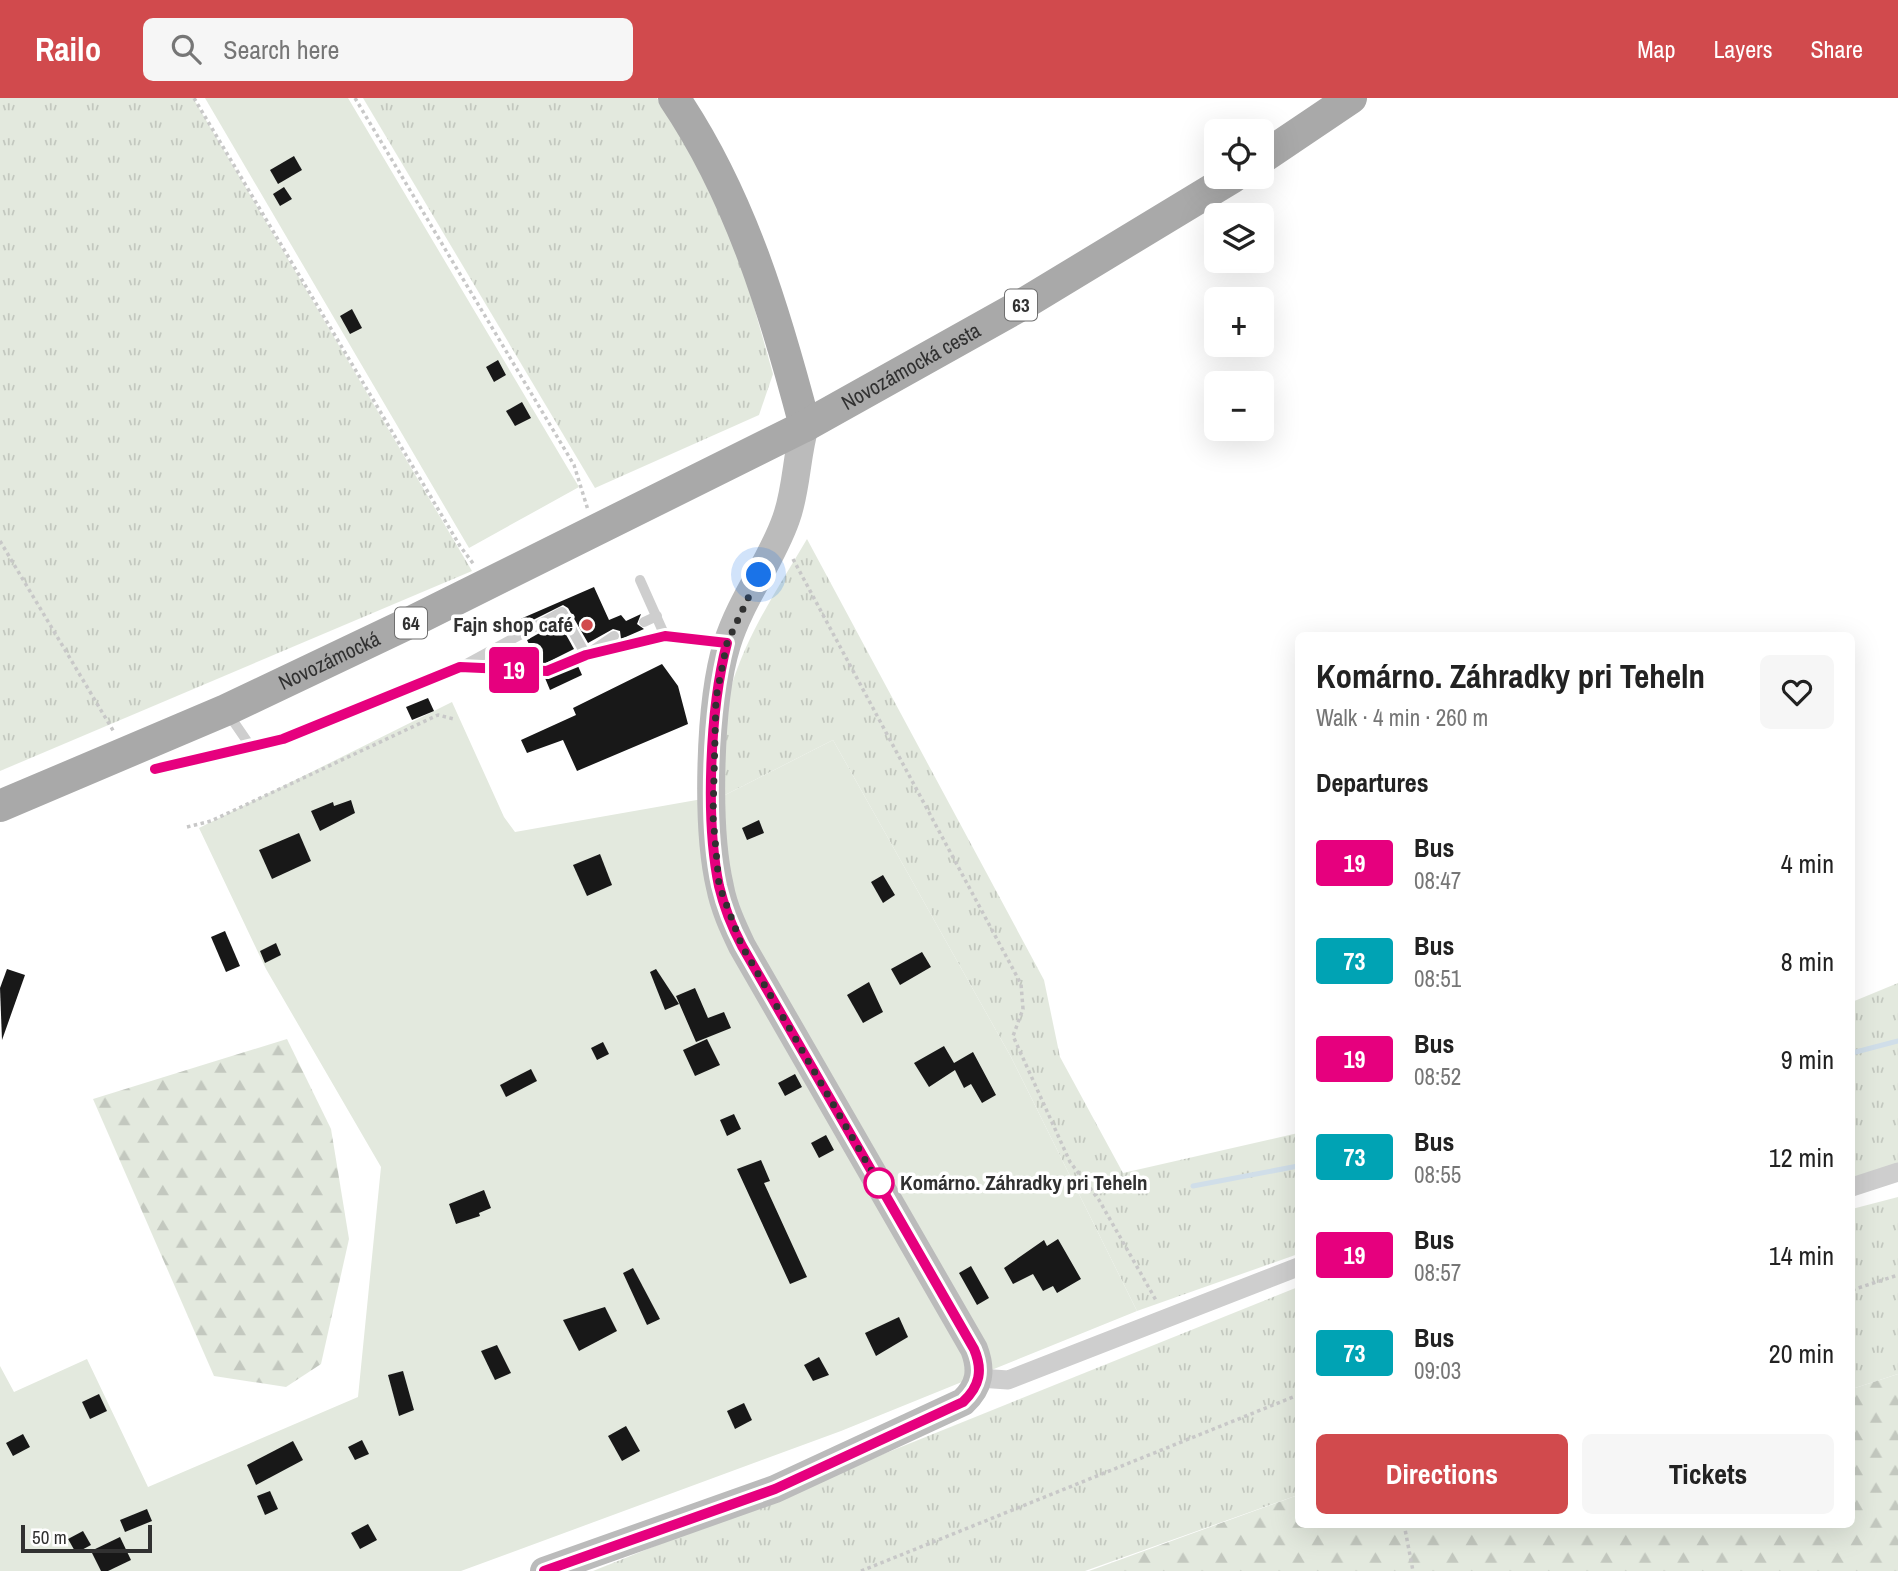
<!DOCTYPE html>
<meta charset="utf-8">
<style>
:root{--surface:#fff;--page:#f6f6f6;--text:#222;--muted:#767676;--accent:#d14a4d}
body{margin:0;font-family:"Archivo Narrow",sans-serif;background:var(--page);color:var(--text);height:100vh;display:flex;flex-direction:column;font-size:26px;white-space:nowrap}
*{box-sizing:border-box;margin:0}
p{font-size:23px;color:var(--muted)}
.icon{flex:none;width:38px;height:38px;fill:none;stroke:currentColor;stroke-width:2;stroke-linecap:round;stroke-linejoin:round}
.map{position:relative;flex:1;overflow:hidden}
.sheet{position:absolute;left:1295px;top:534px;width:560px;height:896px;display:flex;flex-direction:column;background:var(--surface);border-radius:10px;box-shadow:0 7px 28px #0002}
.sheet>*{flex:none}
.badge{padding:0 14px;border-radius:5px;font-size:24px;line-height:46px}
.controls{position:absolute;left:1204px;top:21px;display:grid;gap:14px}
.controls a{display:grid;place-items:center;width:70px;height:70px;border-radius:10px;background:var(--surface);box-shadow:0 7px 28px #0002;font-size:35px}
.scale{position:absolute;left:21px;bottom:18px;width:131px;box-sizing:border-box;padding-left:7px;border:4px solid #313131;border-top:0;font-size:19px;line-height:24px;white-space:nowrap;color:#313131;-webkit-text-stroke:5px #fff;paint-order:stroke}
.you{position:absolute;width:35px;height:35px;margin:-18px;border:5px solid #fff;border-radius:50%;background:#1a73e8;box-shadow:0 0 0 10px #1a73e833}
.map>.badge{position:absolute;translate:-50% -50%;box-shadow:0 0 0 4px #fff}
h2{padding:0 21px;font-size:26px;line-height:63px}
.round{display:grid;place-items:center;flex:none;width:74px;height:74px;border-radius:10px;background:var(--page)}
.head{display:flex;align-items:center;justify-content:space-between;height:119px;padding:0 21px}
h1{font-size:33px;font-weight:800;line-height:52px}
.primary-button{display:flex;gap:14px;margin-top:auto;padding:14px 21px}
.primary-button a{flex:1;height:80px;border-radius:10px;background:var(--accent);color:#fff;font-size:28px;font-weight:800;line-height:80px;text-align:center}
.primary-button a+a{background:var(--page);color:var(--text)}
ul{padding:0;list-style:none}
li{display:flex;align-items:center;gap:21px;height:98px;padding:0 21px}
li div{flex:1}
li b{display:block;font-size:26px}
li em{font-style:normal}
li .badge{min-width:77px;font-weight:700;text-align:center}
header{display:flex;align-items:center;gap:42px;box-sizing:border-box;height:98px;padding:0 35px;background:var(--accent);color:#fff}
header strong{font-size:33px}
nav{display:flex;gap:38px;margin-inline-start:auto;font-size:24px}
.search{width:490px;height:63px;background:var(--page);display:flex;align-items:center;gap:18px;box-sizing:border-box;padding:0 24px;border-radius:10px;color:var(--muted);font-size:26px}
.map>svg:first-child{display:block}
.grass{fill:url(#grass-tufts)}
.forest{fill:url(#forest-firs)}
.garden{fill:#e3e9de}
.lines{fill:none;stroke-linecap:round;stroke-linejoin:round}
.stream{stroke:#d0dee9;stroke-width:5}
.building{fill:#181818}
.path{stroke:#c8c8c8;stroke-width:3.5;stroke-dasharray:3.5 3.5;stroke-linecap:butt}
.lane{stroke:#cecece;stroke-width:10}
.street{stroke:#cecece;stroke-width:19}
.secondary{stroke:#bbb;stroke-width:28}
.primary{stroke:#a9a9a9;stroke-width:32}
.line-casing{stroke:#fff;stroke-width:16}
.line{stroke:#e6007e;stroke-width:10}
.walk{stroke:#313131;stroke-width:7;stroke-dasharray:0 12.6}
.poi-dot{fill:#d14a4d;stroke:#fff;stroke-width:2.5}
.stop-dot{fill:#fff;stroke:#e6007e;stroke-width:3.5}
.labels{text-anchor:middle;stroke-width:7;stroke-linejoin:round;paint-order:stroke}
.shield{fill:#fff;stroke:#6f6f6f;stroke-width:2}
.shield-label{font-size:19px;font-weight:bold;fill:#313131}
.street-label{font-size:21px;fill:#313131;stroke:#fff}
.poi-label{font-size:21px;font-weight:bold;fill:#313131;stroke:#fff;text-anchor:end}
.stop-label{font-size:21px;font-weight:bold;fill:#313131;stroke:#fff;text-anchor:start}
</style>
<header>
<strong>Railo</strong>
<div class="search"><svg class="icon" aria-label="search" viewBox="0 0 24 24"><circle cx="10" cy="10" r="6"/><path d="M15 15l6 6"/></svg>Search here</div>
<nav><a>Map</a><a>Layers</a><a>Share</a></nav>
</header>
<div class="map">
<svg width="1898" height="1473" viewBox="0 0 1898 1473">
<defs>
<pattern id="grass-tufts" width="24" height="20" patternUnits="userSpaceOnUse" patternTransform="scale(1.75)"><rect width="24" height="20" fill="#e3e9de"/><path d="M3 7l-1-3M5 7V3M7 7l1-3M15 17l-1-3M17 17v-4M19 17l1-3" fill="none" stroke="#c3c8bf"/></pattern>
<pattern id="forest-firs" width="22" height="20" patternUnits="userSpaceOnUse" patternTransform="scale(1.75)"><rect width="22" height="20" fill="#e3e9de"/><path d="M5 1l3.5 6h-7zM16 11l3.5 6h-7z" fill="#c3c8bf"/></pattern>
</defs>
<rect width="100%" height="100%" fill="#fff"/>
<g class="grass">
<polygon points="0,0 193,0 472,473 0,673"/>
<polygon points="363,0 657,0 693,55 735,142 773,276 759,317 595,390"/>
<path d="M807 441 1044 882 1060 959 1123 1075 1298 1035V1156L1137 1213 1011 959 833 642 725 697C724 676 719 652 722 632 731 559 771 502 807 441Z"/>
<polygon points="1898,885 1898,1067 1852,1080 1852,904"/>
<polygon points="1898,1099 1898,1276 1852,1291 1852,1111"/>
<polygon points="1298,1189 1298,1397 1085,1473 593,1473"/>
</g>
<g class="forest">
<polygon points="287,941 331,1031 349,1141 321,1266 286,1289 214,1278 93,1001"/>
<polygon points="1898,1276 1898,1473 1089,1473 1298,1397 1298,1426 1852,1426 1852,1291"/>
</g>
<g class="garden">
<polygon points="205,0 348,0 579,389 469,450"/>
<polygon points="452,604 504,719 515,734 725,697 833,642 1011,959 1137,1213 841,1333 461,1473 0,1473 0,1268 14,1294 87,1261 148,1389 358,1299 381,1069 266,871 199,730"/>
</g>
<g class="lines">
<g class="stream">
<polyline points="1852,955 1898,943"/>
<polyline points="1193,1088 1298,1068"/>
</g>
</g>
<g class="building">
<polygon points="294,58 302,72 278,86 270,72"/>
<polygon points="284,89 292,101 280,108 273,96"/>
<polygon points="352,211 362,230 350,236 340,218"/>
<polygon points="498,262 506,277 494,284 486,269"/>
<polygon points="522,304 531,320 515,328 506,313"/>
<polygon points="594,489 609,522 621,517 626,523 641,516 637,526 644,531 621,541 620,533 613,531 588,545 568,510 563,507 521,528 518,522"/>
<polygon points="559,524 574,551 546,565 538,565 527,542"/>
<polygon points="662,566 678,588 688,626 577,673 563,642 527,655 521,642 576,617 573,610"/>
<polygon points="578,568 582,577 550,592 545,580"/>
<polygon points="428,600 434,613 412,622 406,609"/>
<polygon points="351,702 355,715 320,733 311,713 333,704 334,708"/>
<polygon points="759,722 764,735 747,742 742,730"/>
<polygon points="299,735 311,763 272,781 259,752"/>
<polygon points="600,756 612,787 587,798 573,767"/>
<polygon points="883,777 895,797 883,805 871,784"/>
<polygon points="225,833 240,868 226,874 211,839"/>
<polygon points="276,845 281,857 265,865 260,853"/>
<polygon points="922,854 931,869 900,887 891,871"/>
<polygon points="7,871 25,877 2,942 0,890"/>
<polygon points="656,871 679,906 665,912 650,874"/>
<polygon points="869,884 883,914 863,925 847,897"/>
<polygon points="695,890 708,920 724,914 731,930 696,944 676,898"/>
<polygon points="707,941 720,967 695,978 683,952"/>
<polygon points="603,944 609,956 597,962 591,950"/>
<polygon points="944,948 954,965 973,954 996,997 982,1005 971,986 964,990 955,972 929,989 914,965"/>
<polygon points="531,971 537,983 506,999 500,987"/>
<polygon points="795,976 802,989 785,998 778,985"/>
<polygon points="734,1016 741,1031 727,1038 720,1022"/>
<polygon points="826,1037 834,1052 819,1060 811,1045"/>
<polygon points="761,1062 770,1083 764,1085 807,1179 790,1186 737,1071"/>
<polygon points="484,1092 491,1110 479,1115 480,1118 456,1126 449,1106"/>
<polygon points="1058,1141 1081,1181 1057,1195 1053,1188 1043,1193 1033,1176 1013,1186 1004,1170 1044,1142 1047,1148"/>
<polygon points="971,1168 989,1200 977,1207 959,1175"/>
<polygon points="633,1170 660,1221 647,1227 623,1175"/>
<polygon points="605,1209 617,1233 579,1253 563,1222"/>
<polygon points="899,1219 908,1239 876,1258 865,1235"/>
<polygon points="497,1247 511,1275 495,1282 481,1253"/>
<polygon points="819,1259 829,1277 813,1283 804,1267"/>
<polygon points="403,1273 414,1312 399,1318 388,1277"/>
<polygon points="99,1296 107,1313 90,1321 82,1304"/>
<polygon points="744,1305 752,1322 735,1331 727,1313"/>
<polygon points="626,1328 640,1353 622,1363 608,1338"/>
<polygon points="23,1336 30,1349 13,1358 6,1345"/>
<polygon points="362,1342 369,1356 355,1362 348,1349"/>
<polygon points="293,1343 303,1362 256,1387 247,1367"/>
<polygon points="270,1393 278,1411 265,1417 257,1398"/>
<polygon points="147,1411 152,1423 125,1434 120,1422"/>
<polygon points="368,1426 377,1442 360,1451 351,1435"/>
<polygon points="83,1433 91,1447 76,1455 68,1441"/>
<polygon points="120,1439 131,1462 108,1473 101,1473 91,1453"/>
</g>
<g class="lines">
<g class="path">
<polyline points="194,0 460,448 475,468"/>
<polyline points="355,0 574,367 588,412"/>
<polyline points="0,443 114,634"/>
<polyline points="793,461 1021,886 1023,911 1013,938 1070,1064 1099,1102 1157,1204"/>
<polyline points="187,729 211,723 438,617 454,621"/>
<polyline points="1852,1192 1898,1177"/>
<polyline points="1404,1426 1413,1473"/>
<polyline points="861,1473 1298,1297"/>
</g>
<g class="lane">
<polyline points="640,482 665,538"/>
<polyline points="644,524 657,518"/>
<polyline points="461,569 562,514 586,557 614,538"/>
<polyline points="227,614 251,649"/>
<polyline points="155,671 283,641 460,569 547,573 586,557 665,538 723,545"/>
</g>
<g class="street">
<polyline points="1852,1089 1898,1074"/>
<polyline points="979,1280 1008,1282 1298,1169"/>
</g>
<path class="secondary" d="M544 1473 775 1391 963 1304C980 1288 982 1272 974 1251L742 848C733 829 724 810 720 789 706 729 709 604 727 546 741 501 771 464 786 421 797 391 796 358 805 328"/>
<g class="primary">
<path d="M674 0C741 99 775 214 805 328"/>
<polyline points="1262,60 1351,0"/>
<path id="s1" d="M0 708 226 612 409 525 805 328 1025 205 1233 79"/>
</g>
</g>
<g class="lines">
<defs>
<path id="line" d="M155 671 283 641 460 569 547 573 586 557 665 538 727 545C710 610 705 722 719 788 724 809 732 829 742 848L974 1251C983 1272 980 1288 963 1304L775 1391 544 1473"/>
</defs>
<use href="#line" class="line-casing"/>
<use href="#line" class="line"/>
<polyline class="walk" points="759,477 727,545 716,600 713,718 719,787 742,848 882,1091 879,1085"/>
</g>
<circle class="poi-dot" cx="587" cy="527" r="7"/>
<circle class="stop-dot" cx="879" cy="1085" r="14"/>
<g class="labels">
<g class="shield">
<rect x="1005" y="191.5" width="32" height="31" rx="5"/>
<rect x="395" y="509.5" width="32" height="31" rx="5"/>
</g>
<g class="shield-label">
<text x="1021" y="214">63</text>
<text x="411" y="532">64</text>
</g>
<g class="street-label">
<text dy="7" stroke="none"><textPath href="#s1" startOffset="1012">Novozámocká cesta</textPath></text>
<text dy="7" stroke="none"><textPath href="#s1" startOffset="360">Novozámocká</textPath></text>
</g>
<g class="poi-label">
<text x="573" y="534">Fajn shop café</text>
</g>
<g class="stop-label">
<text x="900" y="1092">Komárno. Záhradky pri Teheln</text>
</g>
</g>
</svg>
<div class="controls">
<a><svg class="icon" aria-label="locate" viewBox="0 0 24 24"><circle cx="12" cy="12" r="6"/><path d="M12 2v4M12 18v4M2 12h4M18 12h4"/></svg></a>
<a><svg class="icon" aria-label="layers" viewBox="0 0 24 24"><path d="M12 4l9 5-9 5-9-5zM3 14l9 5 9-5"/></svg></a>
<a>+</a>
<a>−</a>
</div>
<div class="scale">50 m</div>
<div class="you" style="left:759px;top:477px"></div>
<b class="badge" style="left:514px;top:572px;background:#e6007e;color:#fff">19</b>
<section class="sheet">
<div class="head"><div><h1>Komárno. Záhradky pri Teheln</h1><p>Walk · 4 min · 260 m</p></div><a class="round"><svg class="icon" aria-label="heart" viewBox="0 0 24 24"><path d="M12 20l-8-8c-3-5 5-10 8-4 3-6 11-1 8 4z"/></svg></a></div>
<h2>Departures</h2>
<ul>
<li><span class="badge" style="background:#e6007e;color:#fff">19</span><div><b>Bus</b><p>08:47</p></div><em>4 min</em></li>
<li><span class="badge" style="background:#00a3b4;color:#fff">73</span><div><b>Bus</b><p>08:51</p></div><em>8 min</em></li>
<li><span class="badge" style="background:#e6007e;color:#fff">19</span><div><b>Bus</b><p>08:52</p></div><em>9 min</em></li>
<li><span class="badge" style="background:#00a3b4;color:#fff">73</span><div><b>Bus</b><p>08:55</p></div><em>12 min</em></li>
<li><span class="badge" style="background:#e6007e;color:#fff">19</span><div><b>Bus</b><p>08:57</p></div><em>14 min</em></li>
<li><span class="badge" style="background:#00a3b4;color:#fff">73</span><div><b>Bus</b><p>09:03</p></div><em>20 min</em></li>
</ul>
<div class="primary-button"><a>Directions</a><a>Tickets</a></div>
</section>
</div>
